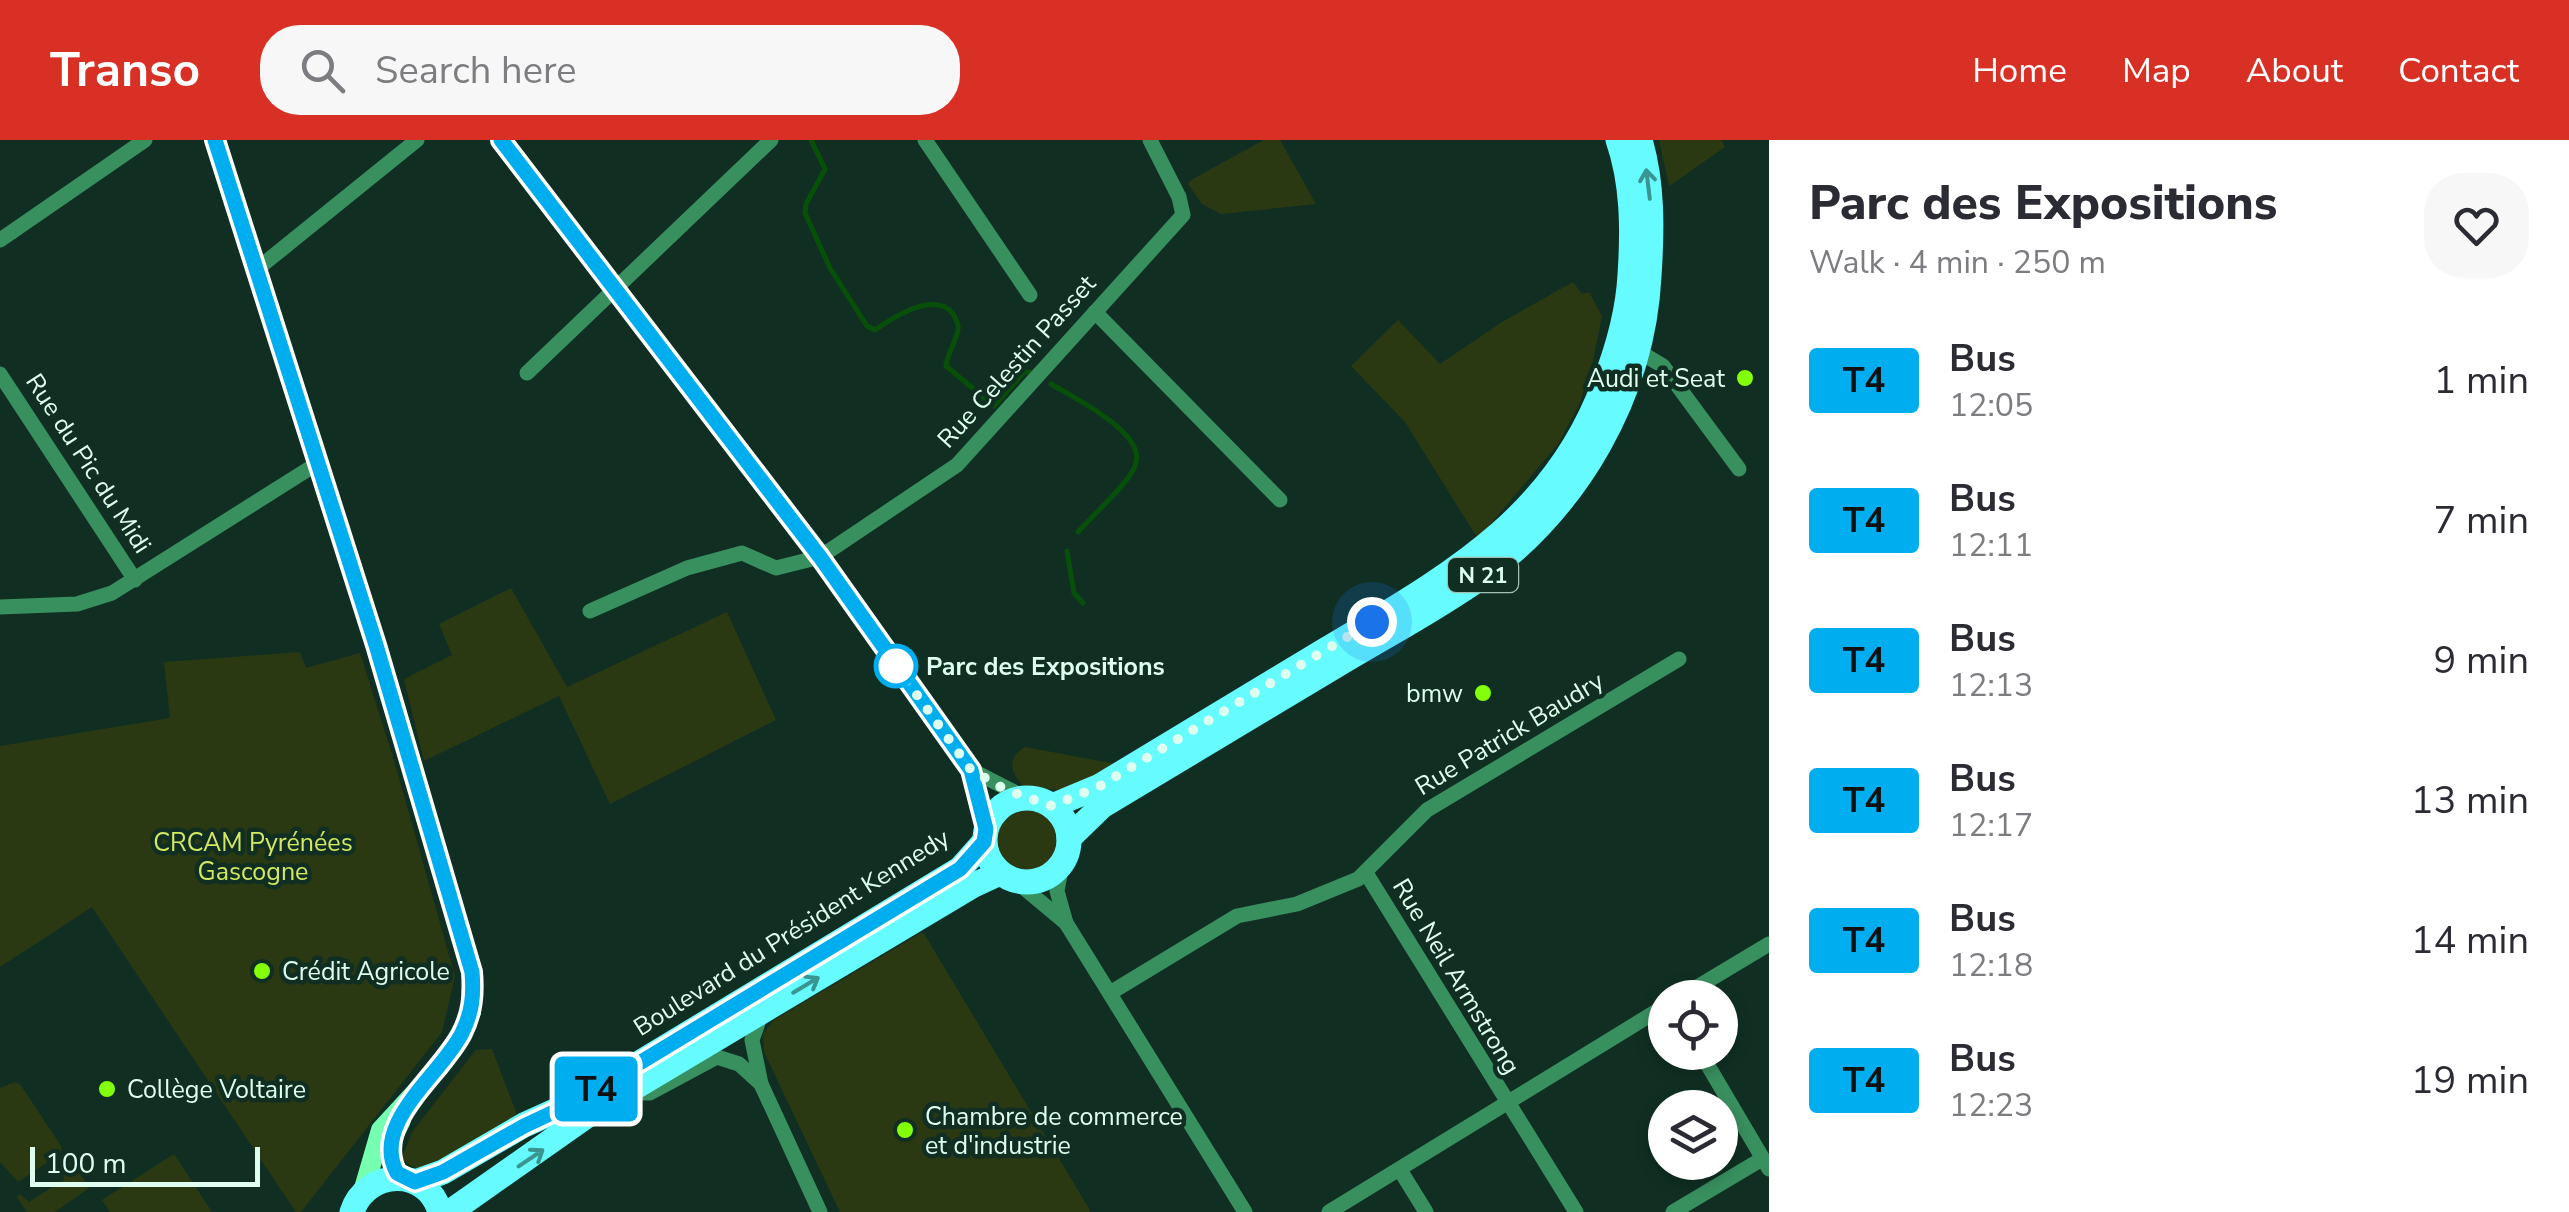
<!DOCTYPE html>
<meta charset="utf-8">
<style>
:root{--surface:#fff;--page:#f7f7f7;--text:#2b2b33;--muted:#7c7c81;--accent:#d93025}
body{margin:0;font-family:"Nunito Sans",sans-serif;background:var(--page);color:var(--text);height:100vh;display:flex;flex-direction:column;font-size:38px;white-space:nowrap}
*{box-sizing:border-box;margin:0}
p{font-size:32px;color:var(--muted)}
.icon{flex:none;width:55px;height:55px;fill:none;stroke:currentColor;stroke-width:2;stroke-linecap:round;stroke-linejoin:round}
.map{position:relative;flex:1;overflow:hidden}
.side{display:flex;flex-direction:column;background:var(--surface);width:800px}
.side>*{flex:none}
.badge{padding:0 20px;border-radius:8px;font-size:35px;line-height:65px}
.fabs{position:absolute;left:1648px;top:840px;display:grid;gap:20px}
.fabs a{display:grid;place-items:center;width:90px;height:90px;border-radius:50%;background:var(--surface);box-shadow:0 5px 15px #0003;font-size:50px}
.scale{position:absolute;left:30px;bottom:25px;width:230px;box-sizing:border-box;padding-left:10px;border:5px solid #deffef;border-top:0;font-size:28px;line-height:35px;white-space:nowrap;color:#deffef;-webkit-text-stroke:8px #102f22;paint-order:stroke}
.you{position:absolute;width:50px;height:50px;margin:-25px;border:8px solid #fff;border-radius:50%;background:#1a73e8;box-shadow:0 0 0 15px #1a73e833}
.map>.badge{position:absolute;translate:-50% -50%;box-shadow:0 0 0 5px #fff}
.round{display:grid;place-items:center;flex:none;width:105px;height:105px;border-radius:40px;background:var(--page)}
.overview{display:flex;align-items:center;justify-content:space-between;height:170px;padding:0 40px}
h1{font-size:48px;font-weight:800;line-height:75px}
ul{padding:0;list-style:none}
li{display:flex;align-items:center;gap:30px;height:140px;padding:0 40px}
li div{flex:1}
li b{display:block;font-size:38px}
li em{font-style:normal}
li .badge{min-width:110px;font-weight:700;text-align:center}
header{display:flex;align-items:center;gap:60px;box-sizing:border-box;height:140px;padding:0 50px;background:var(--accent);color:#fff}
header strong{font-size:48px}
nav{display:flex;gap:55px;margin-inline-start:auto;font-size:35px}
.search{width:700px;height:90px;background:var(--page);display:flex;align-items:center;gap:25px;box-sizing:border-box;padding:0 35px;border-radius:40px;color:var(--muted);font-size:38px}
main{display:flex;flex:1;min-height:0}
.map>svg:first-child{display:block}
.green{fill:#2b3913}
.lines{fill:none;stroke-linecap:round;stroke-linejoin:round}
.stream{stroke:#08500a;stroke-width:5}
.street{stroke:#39905f;stroke-width:15}
.secondary{stroke:#75ffb0;stroke-width:20}
.primary{stroke:#65fbff;stroke-width:25}
.oneway{stroke:#3a9590}
.line-casing{stroke:#fff;stroke-width:22}
.line{stroke:#00adef;stroke-width:15}
.walk{stroke:#deffef;stroke-width:10;stroke-dasharray:0 18}
.poi-dot{fill:#84ff0a;stroke:#102f22;stroke-width:4}
.stop-dot{fill:#fff;stroke:#00adef;stroke-width:5}
.labels{text-anchor:middle;stroke-width:9;stroke-linejoin:round;paint-order:stroke}
.shield{fill:#102f22;stroke:#a0c1b2;stroke-width:2.5}
.shield-label{font-size:22px;font-weight:bold;fill:#deffef}
.street-label{font-size:25px;fill:#deffef;stroke:#102f22}
.poi-label{font-size:25px;fill:#deffef;stroke:#102f22;text-anchor:start}
.stop-label{font-size:25px;font-weight:bold;fill:#deffef;stroke:#102f22;text-anchor:start}
.park-label{font-size:25px;fill:#d4e861;stroke:#102f22}
</style>
<header>
<strong>Transo</strong>
<div class="search"><svg class="icon" aria-label="search" viewBox="0 0 24 24"><circle cx="10" cy="10" r="6"/><path d="M15 15l6 6"/></svg>Search here</div>
<nav><a>Home</a><a>Map</a><a>About</a><a>Contact</a></nav>
</header>
<main>
<div class="map">
<svg width="1769" height="1072" viewBox="0 0 1769 1072">
<rect width="100%" height="100%" fill="#102f22"/>
<g class="green">
<polygon points="1264,0 1280,0 1316,64 1221,74 1202,64 1188,44 1191,40"/>
<polygon points="1659,0 1721,0 1725,7 1669,46"/>
<polygon points="1573,142 1582,154 1589,152 1602,176 1593,220 1580,263 1558,304 1478,399 1405,282 1351,226 1398,180 1440,224 1502,182"/>
<polygon points="511,448 567,547 727,472 776,580 610,664 559,556 424,621 404,539 452,515 439,484"/>
<polygon points="300,512 306,528 360,513 395,624 455,836 442,892 301,1072 296,1072 92,767 0,827 0,606 170,578 164,522"/>
<path d="M1025 607 1116 624 1069 650 1026 648C1010 635 1006 618 1025 607Z"/>
<circle cx="1027" cy="700" r="32"/>
<polygon points="923,792 1091,1072 840,1072 764,912 763,894 774,880"/>
<polygon points="492,909 519,980 420,1030 401,1020 412,992 476,910"/>
<polygon points="15,942 20,944 61,1006 62,1012 18,1042 0,1022 0,948"/>
<polygon points="174,1014 212,1072 110,1072 102,1060"/>
<polygon points="72,1021 89,1048 55,1072 27,1072 17,1057 20,1054 29,1062 65,1039 56,1031"/>
</g>
<g class="lines">
<g class="stream">
<path d="M811 0 825 29 806 64 805 73 830 128 867 186 875 190C892 178 935 150 953 174 955 177 959 185 958 189 957 201 947 213 946 226L994 266 1024 232H1030"/>
<path d="M1051 244C1074 258 1149 294 1135 326 1129 343 1092 376 1078 392"/>
<polyline points="1067,411 1074,453 1083,463"/>
</g>
<g class="street">
<polyline points="501,0 820,417 948,595 971,630 986,689"/>
<polyline points="925,0 1030,155"/>
<polyline points="0,100 145,0"/>
<polyline points="256,130 417,0"/>
<polyline points="1095,172 1280,360"/>
<polyline points="1638,211 1663,226 1739,329"/>
<polyline points="527,233 771,0"/>
<polyline points="0,234 135,440"/>
<polyline points="0,467 77,464 112,453 318,323"/>
<polyline points="590,471 687,428 742,413 776,428 820,417 957,325 1183,75 1179,57 1150,0"/>
<polyline points="971,630 1026,658"/>
<polyline points="1062,724 1057,751 1066,783 1245,1072"/>
<polyline points="1366,733 1576,1072"/>
<polyline points="1018,743 1066,783"/>
<polyline points="1110,853 1237,776 1297,764 1358,739 1427,670 1679,519"/>
<polyline points="1679,858 1769,804"/>
<polyline points="762,872 752,900 761,944 820,1072"/>
<polyline points="1700,912 1769,1029"/>
<polyline points="634,953 650,953 717,917 739,924 761,944"/>
<polyline points="1400,1030 1426,1072"/>
<polyline points="1329,1072 1665,866"/>
<polyline points="1673,1072 1762,1019"/>
</g>
<g class="secondary">
<polyline points="215,0 376,505 472,832 471,872 461,895 439,927 381,990 363,1052"/>
<path d="M401 980C390 1001 383 1019 403 1037"/>
</g>
<g class="primary">
<circle cx="1027" cy="700" r="42"/>
<path d="M1052 666 1100 646C1176 600 1252 555 1327 509 1445 438 1553 381 1604 244 1618 208 1628 173 1630 135 1633 90 1633 43 1618 0"/>
<path d="M1069 698 1102 666C1181 619 1259 572 1337 525 1385 496 1435 470 1480 438 1577 368 1643 256 1649 136 1652 91 1653 44 1640 0"/>
<polyline points="415,1042 443,1032 524,985 575,962 960,729 984,702"/>
<path d="M352 1072C366 1029 427 1026 440 1072"/>
<polyline points="450,1072 585,977 972,746 1000,733"/>
</g>
</g>
<defs><path id="oneway-shaft" d="M-6 0H5M1.5-3L5.5 0L1.5 3" fill="none" stroke-width="1.6" stroke-linecap="round" stroke-linejoin="round" transform="scale(2.5)"/></defs>
<g class="oneway">
<use href="#oneway-shaft" transform="translate(1648 44) rotate(-97)"/>
<use href="#oneway-shaft" transform="translate(806 845) rotate(-31)"/>
<use href="#oneway-shaft" transform="translate(531 1018) rotate(-34)"/>
</g>
<g class="lines">
<defs>
<path id="line" d="M215 0 376 505 472 832C474 855 472 873 462 893 441 935 370 983 397 1033L415 1042 443 1032 524 986 575 962 960 729 984 702 986 689 971 630 820 417 501 0"/>
</defs>
<use href="#line" class="line-casing"/>
<use href="#line" class="line"/>
<polyline class="walk" points="896,526 971,630 1006,650 1052,666 1100,646 1372,482"/>
</g>
<g class="poi-dot">
<circle cx="1745" cy="238" r="10"/>
<circle cx="1483" cy="553" r="10"/>
<circle cx="262" cy="831" r="10"/>
<circle cx="107" cy="949" r="10"/>
<circle cx="905" cy="990" r="10"/>
</g>
<circle class="stop-dot" cx="896" cy="526" r="20"/>
<g class="labels">
<rect class="shield" x="1448" y="418" width="70" height="34" rx="8"/>
<g class="shield-label">
<text x="1483" y="443">N 21</text>
</g>
<g class="street-label">
<text transform="translate(1016 221) rotate(-48)" y="9">Rue Celestin Passet</text>
<text transform="translate(89 323) rotate(57)" y="9">Rue du Pic du Midi</text>
<text transform="translate(1509 593) rotate(-31)" y="9">Rue Patrick Baudry</text>
<text transform="translate(791 792) rotate(-32)" y="9">Boulevard du Président Kennedy</text>
<text transform="translate(1457 836) rotate(59)" y="9">Rue Neil Armstrong</text>
</g>
<g class="poi-label">
<text x="1725" y="247" text-anchor="end">Audi et Seat</text>
<text x="1463" y="562" text-anchor="end">bmw</text>
<text x="282" y="840">Crédit Agricole</text>
<text x="127" y="958">Collège Voltaire</text>
<text x="925" y="985">Chambre de commerce<tspan x="925" dy="29">et d'industrie</tspan></text>
</g>
<g class="stop-label">
<text x="926" y="535">Parc des Expositions</text>
</g>
<g class="park-label">
<text x="253" y="711">CRCAM Pyrénées<tspan x="253" dy="29">Gascogne</tspan></text>
</g>
</g>
</svg>
<div class="fabs">
<a><svg class="icon" aria-label="locate" viewBox="0 0 24 24"><circle cx="12" cy="12" r="6"/><path d="M12 2v4M12 18v4M2 12h4M18 12h4"/></svg></a>
<a><svg class="icon" aria-label="layers" viewBox="0 0 24 24"><path d="M12 4l9 5-9 5-9-5zM3 14l9 5 9-5"/></svg></a>
</div>
<div class="scale">100 m</div>
<div class="you" style="left:1372px;top:482px"></div>
<b class="badge" style="left:596px;top:949px;background:#00adef;color:#111">T4</b>
</div>
<section class="side">
<div class="overview"><div><h1>Parc des Expositions</h1><p>Walk · 4 min · 250 m</p></div><a class="round"><svg class="icon" aria-label="heart" viewBox="0 0 24 24"><path d="M12 20l-8-8c-3-5 5-10 8-4 3-6 11-1 8 4z"/></svg></a></div>
<ul>
<li><span class="badge" style="background:#00adef;color:#111">T4</span><div><b>Bus</b><p>12:05</p></div><em>1 min</em></li>
<li><span class="badge" style="background:#00adef;color:#111">T4</span><div><b>Bus</b><p>12:11</p></div><em>7 min</em></li>
<li><span class="badge" style="background:#00adef;color:#111">T4</span><div><b>Bus</b><p>12:13</p></div><em>9 min</em></li>
<li><span class="badge" style="background:#00adef;color:#111">T4</span><div><b>Bus</b><p>12:17</p></div><em>13 min</em></li>
<li><span class="badge" style="background:#00adef;color:#111">T4</span><div><b>Bus</b><p>12:18</p></div><em>14 min</em></li>
<li><span class="badge" style="background:#00adef;color:#111">T4</span><div><b>Bus</b><p>12:23</p></div><em>19 min</em></li>
</ul>
</section>
</main>
